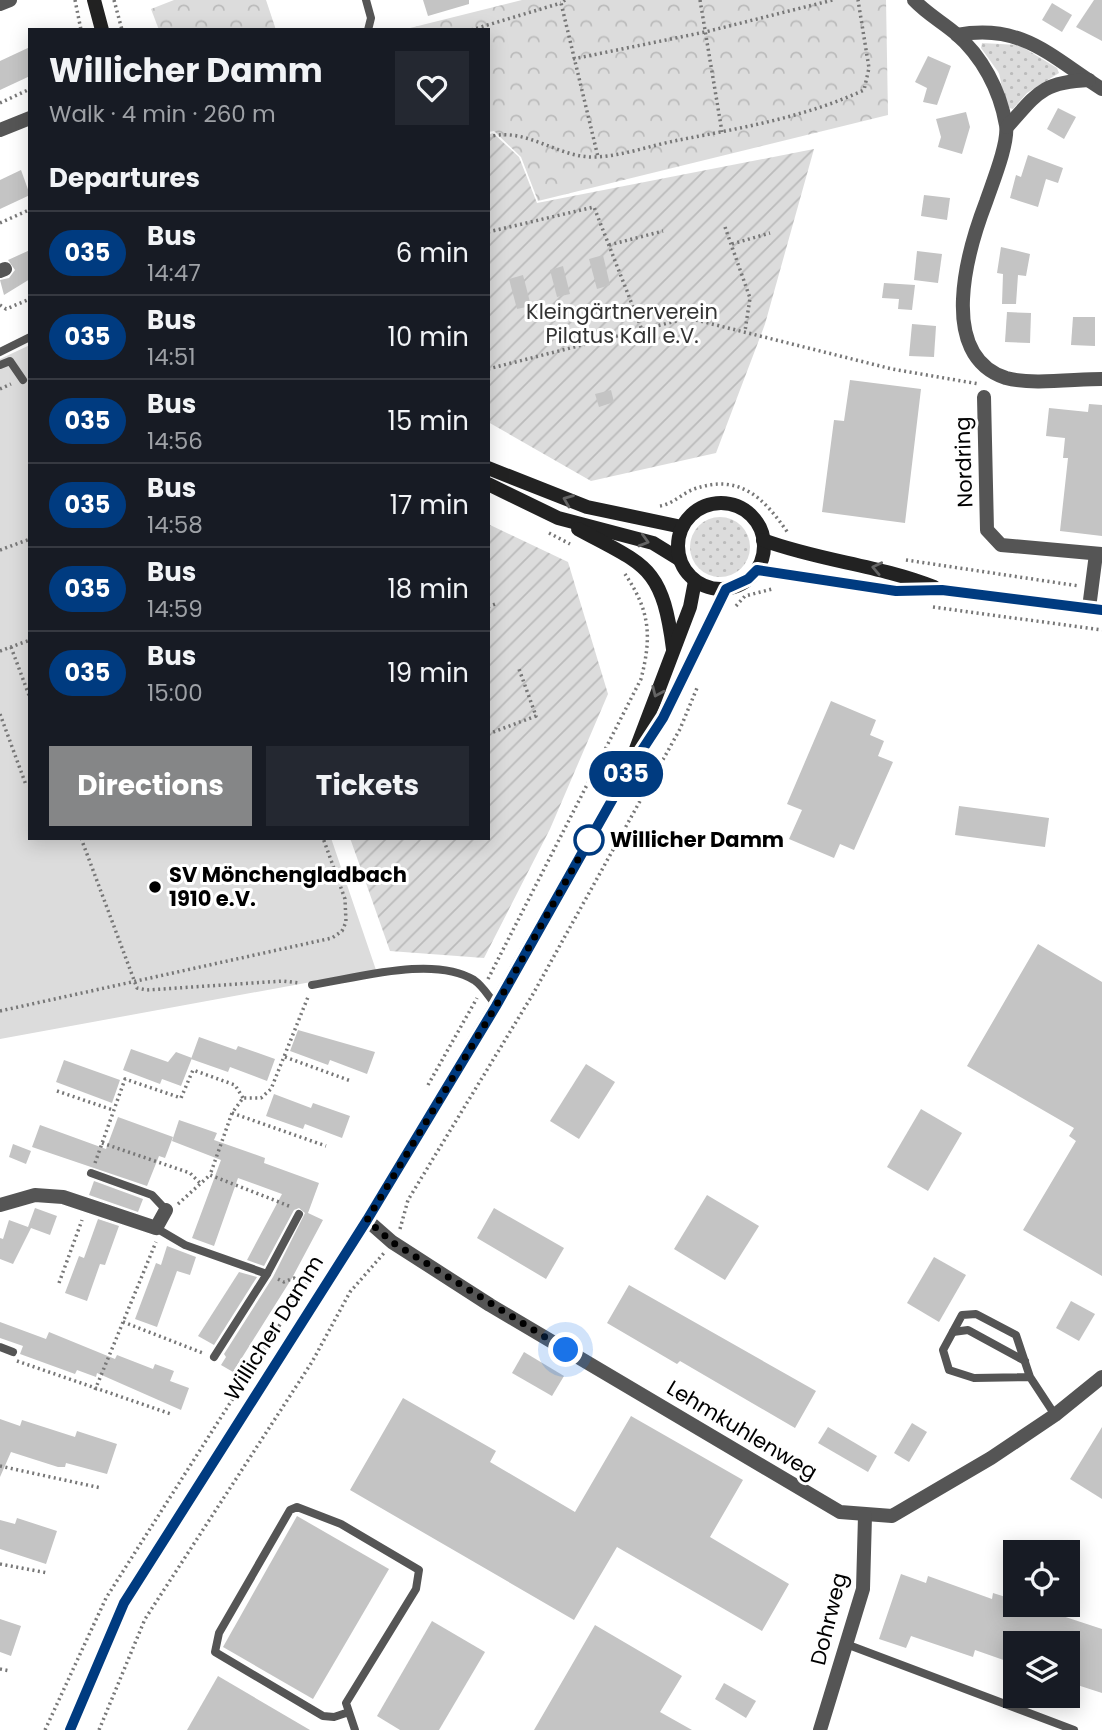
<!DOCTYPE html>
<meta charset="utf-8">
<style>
:root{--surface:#171b24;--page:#242831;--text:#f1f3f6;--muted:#9ea1a6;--line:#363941;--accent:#858687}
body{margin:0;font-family:Poppins,sans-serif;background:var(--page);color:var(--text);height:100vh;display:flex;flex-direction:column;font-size:26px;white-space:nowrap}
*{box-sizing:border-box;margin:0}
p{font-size:23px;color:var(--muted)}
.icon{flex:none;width:38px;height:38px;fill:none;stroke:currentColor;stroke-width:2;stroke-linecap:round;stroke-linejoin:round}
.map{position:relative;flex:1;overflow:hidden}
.panel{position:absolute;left:28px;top:28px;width:462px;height:812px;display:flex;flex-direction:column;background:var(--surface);border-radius:0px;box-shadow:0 4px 18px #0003}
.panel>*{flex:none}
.badge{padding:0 14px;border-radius:23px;font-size:24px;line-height:46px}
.tools{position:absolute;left:1003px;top:1540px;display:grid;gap:14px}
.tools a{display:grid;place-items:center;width:77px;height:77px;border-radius:0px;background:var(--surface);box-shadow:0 4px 18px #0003;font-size:35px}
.you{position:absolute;width:35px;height:35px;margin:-18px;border:5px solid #fff;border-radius:50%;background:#1a73e8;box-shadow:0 0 0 10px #1a73e833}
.map>.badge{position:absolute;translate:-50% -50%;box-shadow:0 0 0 4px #fff}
h2{padding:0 21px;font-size:26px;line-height:63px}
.round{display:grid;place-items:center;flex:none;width:74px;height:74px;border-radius:0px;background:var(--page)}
.summary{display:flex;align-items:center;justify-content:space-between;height:119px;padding:0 21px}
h1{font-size:33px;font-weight:700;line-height:52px}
.button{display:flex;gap:14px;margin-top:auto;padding:14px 21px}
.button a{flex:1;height:80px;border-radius:0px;background:var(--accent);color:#fff;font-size:28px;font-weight:700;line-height:80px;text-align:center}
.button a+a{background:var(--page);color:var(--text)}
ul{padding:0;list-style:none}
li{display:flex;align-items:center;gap:21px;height:84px;padding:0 21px;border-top:2px solid var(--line)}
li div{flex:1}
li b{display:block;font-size:26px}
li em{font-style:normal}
li .badge{min-width:77px;font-weight:700;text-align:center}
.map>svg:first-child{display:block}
.grass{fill:url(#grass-dots)}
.park{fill:url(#park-crowns)}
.garden{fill:url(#garden-furrows)}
.pitch{fill:#dcdcdc}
.building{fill:#c4c4c4}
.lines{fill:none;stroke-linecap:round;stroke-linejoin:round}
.path{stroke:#777;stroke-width:3.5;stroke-dasharray:2 3.5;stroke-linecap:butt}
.lane{stroke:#555;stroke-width:8}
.street{stroke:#555;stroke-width:14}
.secondary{stroke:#222;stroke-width:14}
.oneway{stroke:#646464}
.line-casing{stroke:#fff;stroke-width:16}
.line{stroke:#003b80;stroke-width:10}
.walk{stroke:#000;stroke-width:7;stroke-dasharray:0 12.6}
.stop-dot{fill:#fff;stroke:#003b80;stroke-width:3.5}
.poi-dot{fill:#000;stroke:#fff;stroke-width:2.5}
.labels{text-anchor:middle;stroke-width:6;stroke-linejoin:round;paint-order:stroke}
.park-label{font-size:21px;fill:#333;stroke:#fff}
.street-label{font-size:21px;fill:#000;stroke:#fff}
.stop-label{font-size:21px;font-weight:bold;fill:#000;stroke:#fff;text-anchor:start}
.poi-label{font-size:21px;font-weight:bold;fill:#000;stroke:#fff;text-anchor:start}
</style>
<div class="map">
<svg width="1102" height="1730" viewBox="0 0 1102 1730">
<defs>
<pattern id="grass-dots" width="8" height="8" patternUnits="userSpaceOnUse" patternTransform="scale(1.75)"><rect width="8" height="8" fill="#dcdcdc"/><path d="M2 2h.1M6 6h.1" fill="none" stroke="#bbb" stroke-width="1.8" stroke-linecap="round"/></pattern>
<pattern id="park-crowns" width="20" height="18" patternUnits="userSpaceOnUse" patternTransform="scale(1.75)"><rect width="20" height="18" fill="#dcdcdc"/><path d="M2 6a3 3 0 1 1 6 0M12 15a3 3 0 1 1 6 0" fill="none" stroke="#bbb"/></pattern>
<pattern id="garden-furrows" width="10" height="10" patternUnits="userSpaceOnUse" patternTransform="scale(1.75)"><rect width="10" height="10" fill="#dcdcdc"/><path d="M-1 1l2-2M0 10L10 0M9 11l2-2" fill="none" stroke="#bbb"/></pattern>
</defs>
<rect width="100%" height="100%" fill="#fff"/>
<g class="grass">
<polygon points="982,43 1019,45 1057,68 1059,73 1027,93 1013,109 1006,107 999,73 981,48"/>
<circle cx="720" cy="547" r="30"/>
</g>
<g class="park">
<polygon points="174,0 266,0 276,30 159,30 151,9"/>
<polygon points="522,0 886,0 888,115 538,201 521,157 494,131 488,132 488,30 402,30"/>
</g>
<g class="garden">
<polygon points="493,133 519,157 537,203 814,149 765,324 716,453 591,481 488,422 488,135"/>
<polygon points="488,524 568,562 608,694 550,829 484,958 390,951 350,838 488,838"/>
</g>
<polygon class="pitch" points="30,345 30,838 331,838 376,970 0,1039 0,359"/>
<g class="building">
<polygon points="423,0 469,0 469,4 428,16"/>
<polygon points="1094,0 1102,0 1102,41 1076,27"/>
<polygon points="1052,3 1072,15 1062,32 1042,20"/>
<polygon points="30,47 30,76 0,90 0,61"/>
<polygon points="928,56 951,66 937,105 923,102 927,88 915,82"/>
<polygon points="1058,108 1076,117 1064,139 1047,129"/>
<polygon points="966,112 970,127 962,154 938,147 941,137 936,119"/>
<polygon points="1028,155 1063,168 1058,183 1046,179 1038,207 1010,198 1016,175 1021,177"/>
<polygon points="21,170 30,195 0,209 0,180"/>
<polygon points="924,195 950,198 947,220 921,216"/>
<polygon points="1001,247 1030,254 1026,276 1018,275 1016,304 1002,304 1003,274 997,273"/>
<polygon points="30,250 30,279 4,295 0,280 9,278 15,270 8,260"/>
<polygon points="917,251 942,254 938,283 914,280"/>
<polygon points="603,255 610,285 597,289 589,259"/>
<polygon points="563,266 570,294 557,297 550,270"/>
<polygon points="523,275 531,306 517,309 509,279"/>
<polygon points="884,283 915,285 912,310 898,309 899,299 882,298"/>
<polygon points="1007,312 1031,313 1030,343 1005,342"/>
<polygon points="1073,317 1095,317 1095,346 1071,345"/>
<polygon points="912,324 936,326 934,357 909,356"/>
<polygon points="850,380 921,389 905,523 822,512 834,420 844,421"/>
<polygon points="611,390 614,402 599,407 595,394"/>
<polygon points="1089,404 1102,405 1102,536 1060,531 1068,458 1063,458 1065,438 1046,436 1049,408 1088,412"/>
<polygon points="831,701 876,720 870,735 884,741 878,756 893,762 854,850 840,844 834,858 789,839 802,810 787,804"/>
<polygon points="959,806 1049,818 1045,847 955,835"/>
<polygon points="1038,944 1102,982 1102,1276 1023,1230 1076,1141 1069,1136 1074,1128 967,1066"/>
<polygon points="298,1030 375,1052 367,1074 330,1060 328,1065 290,1051"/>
<polygon points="199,1037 236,1050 238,1046 275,1059 267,1081 230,1067 228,1072 191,1059"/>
<polygon points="131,1049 168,1062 176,1052 192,1058 181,1086 162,1079 160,1084 123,1070"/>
<polygon points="64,1060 120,1080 112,1103 56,1082"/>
<polygon points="586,1064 615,1082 579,1139 550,1121"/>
<polygon points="274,1094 311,1108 313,1103 350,1116 342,1138 305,1124 303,1129 266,1116"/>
<polygon points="921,1109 962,1133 928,1191 887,1167"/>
<polygon points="118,1117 173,1137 165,1158 159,1156 147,1186 32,1147 40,1125 106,1149"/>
<polygon points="179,1120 217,1133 214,1140 265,1158 264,1163 319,1183 308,1213 323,1220 292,1278 233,1372 221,1365 226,1357 224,1354 273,1277 305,1213 299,1208 294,1210 264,1266 247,1260 282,1194 238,1178 214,1246 192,1238 221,1160 172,1141"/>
<polygon points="13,1144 31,1151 26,1164 9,1157"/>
<polygon points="94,1181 143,1199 138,1212 89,1195"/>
<polygon points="707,1195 759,1226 725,1280 674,1249"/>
<polygon points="35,1208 57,1216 50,1235 31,1228 13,1264 0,1259 0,1238 3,1239 9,1220 28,1227"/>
<polygon points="494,1208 564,1248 546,1279 477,1238"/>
<polygon points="98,1219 119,1226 105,1265 100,1264 87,1301 65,1293 79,1256 84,1258"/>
<polygon points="167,1246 196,1257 190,1275 177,1271 157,1327 135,1319 156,1263 161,1265"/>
<polygon points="934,1257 966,1275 939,1322 907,1303"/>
<polygon points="239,1272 257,1277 214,1345 198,1336"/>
<polygon points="629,1285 816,1391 795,1428 680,1361 677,1364 607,1323"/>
<polygon points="1071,1301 1095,1314 1079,1341 1056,1328"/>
<polygon points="0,1322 46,1339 49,1332 115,1359 117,1355 153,1369 155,1364 174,1371 170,1381 189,1388 181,1410 97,1373 96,1377 77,1370 75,1374 20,1354 23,1346 0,1338"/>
<polygon points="524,1352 564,1376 552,1396 512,1373"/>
<polygon points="403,1398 496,1451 490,1462 575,1512 631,1416 743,1480 710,1537 789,1584 762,1631 617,1547 574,1620 350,1490"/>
<polygon points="0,1419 20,1426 22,1420 75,1437 77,1431 117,1444 107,1474 66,1463 65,1467 58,1467 11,1452 0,1477"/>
<polygon points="912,1423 927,1432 909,1462 894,1453"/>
<polygon points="828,1427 877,1456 868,1472 818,1443"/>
<polygon points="1102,1427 1102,1499 1070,1479"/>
<polygon points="297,1516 389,1569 313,1699 223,1647"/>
<polygon points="17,1518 57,1531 46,1564 0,1549 0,1520 15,1524"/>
<polygon points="901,1574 926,1583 928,1576 992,1599 993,1593 1015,1600 1015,1605 1029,1605 1102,1629 1102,1693 1068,1682 1068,1643 1015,1643 1015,1664 975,1650 973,1657 911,1636 906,1648 879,1639"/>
<polygon points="0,1619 21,1626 11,1656 0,1652"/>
<polygon points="432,1621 485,1652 439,1730 400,1730 377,1716"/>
<polygon points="595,1625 682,1676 660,1712 692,1730 534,1730"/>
<polygon points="218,1676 310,1730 187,1730"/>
<polygon points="724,1683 756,1701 746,1718 715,1699"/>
</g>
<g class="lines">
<g class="path">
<polyline points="75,0 81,30"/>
<polyline points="114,0 122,30"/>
<polyline points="565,0 561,3 598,157"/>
<polyline points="700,0 722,132"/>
<polyline points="471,30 561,3"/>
<polyline points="573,59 705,32 833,0"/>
<polyline points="0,103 30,89"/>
<path d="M488 137C526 126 557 158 595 157 623 156 652 145 679 140 741 128 806 117 864 90L869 68 858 0"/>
<polyline points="0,223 29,210"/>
<polyline points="725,227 750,298 745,331"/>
<polyline points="488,232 594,207 642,330"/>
<polyline points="732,244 770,233"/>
<polyline points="609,245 663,231"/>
<polyline points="0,305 6,309 30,299"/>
<polyline points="488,369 688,318 892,369 979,384"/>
<polyline points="0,389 11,384"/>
<path d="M660 506C673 504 683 493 694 489 740 473 764 498 788 533"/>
<polyline points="549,533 570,544"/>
<polyline points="0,550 30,539"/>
<polyline points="906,560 1079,586"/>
<polyline points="736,606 745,596 772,589"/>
<polyline points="488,607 498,603"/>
<polyline points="933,607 1102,630"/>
<polyline points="11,647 30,698"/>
<polyline points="0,651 30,640"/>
<polyline points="0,714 26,785"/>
<polyline points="488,734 536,716 519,669"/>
<polyline points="81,838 137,988 147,990 283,981 300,983"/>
<path d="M488 979 641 679C652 636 650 611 625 574"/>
<polyline points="0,1011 332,938 342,931 346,922 345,899 323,838"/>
<polyline points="285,1057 351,1081"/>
<polyline points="428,1085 477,998"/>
<polyline points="57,1091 113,1110"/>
<polyline points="232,1113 326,1146"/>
<polyline points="102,1143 190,1173 201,1184"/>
<polyline points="95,1163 125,1079 181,1098 193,1070 235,1085 243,1098"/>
<polyline points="178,1204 210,1175"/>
<polyline points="289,1206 210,1175 232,1113 243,1098 261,1098 271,1089 308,997"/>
<polyline points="400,1229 408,1200 533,994 680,729 697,688"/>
<polyline points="278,1279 284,1282 294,1278 304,1285"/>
<polyline points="59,1283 82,1220"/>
<polyline points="123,1322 203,1353"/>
<polyline points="17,1361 171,1414"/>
<polyline points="95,1390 156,1242"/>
<polyline points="0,1466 101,1488"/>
<polyline points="0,1564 48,1573"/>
<polyline points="0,1669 10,1671"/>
<polyline points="45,1730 106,1598 314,1271"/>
<polyline points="99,1730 145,1619 312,1362 350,1292 384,1253"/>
</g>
<g class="lane">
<polyline points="366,0 371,18 368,30"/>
<polyline points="0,352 30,337"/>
<polyline points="0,365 10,361 23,380"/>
<path d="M312 985C357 978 434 955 474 980 483 986 489 997 496 1005"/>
<polyline points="91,1173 152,1195 166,1210"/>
<polyline points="156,1228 185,1245 267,1274"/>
<polyline points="953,1332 968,1330 1025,1361"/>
<polyline points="0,1347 13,1352"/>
<polyline points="214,1357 267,1274 299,1214"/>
<polyline points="1030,1377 974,1378 949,1370 943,1350 962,1315 976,1314 1016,1335 1030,1377 1055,1415"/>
<polyline points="846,1644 1074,1730"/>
<polyline points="349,1712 334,1717 323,1716 215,1652 219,1633 290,1510 297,1507 341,1524 419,1570 416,1589 346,1703 355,1730"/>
</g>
<g class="street">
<path d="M914 0C926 13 942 22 955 33 982 56 1000 90 1006 125 1009 143 992 184 986 202 968 249 936 355 1006 378 1031 385 1075 379 1102 379"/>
<polyline points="0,4 10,0"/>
<path d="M957 35C1023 23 1051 57 1102 89"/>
<path d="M1007 127C1037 94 1041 82 1089 80"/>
<polyline points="0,130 30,118"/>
<polyline points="0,271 5,269"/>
<polyline points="984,397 987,530 1001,545 1102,554"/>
<polyline points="1089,608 1096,554"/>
<polyline points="0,1205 35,1195 63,1197 156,1228 166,1210"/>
<polyline points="367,1220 392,1242 490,1305 840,1512 892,1516 991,1458 1055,1415 1102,1377"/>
<polyline points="820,1730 863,1589 865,1516"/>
</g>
<g class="secondary">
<polyline points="94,0 102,30"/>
<polyline points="488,468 587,507 682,527"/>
<polyline points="488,484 558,518 653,543 679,559"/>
<circle cx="721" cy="546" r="43"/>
<path d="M578 529C646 566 662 565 673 649"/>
<path d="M763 540C819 561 879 565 934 587"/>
<polyline points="757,570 896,591 942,590 1102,610"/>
<polyline points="636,749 690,607 695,581"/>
<polyline points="70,1730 124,1603 367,1220 496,1005 629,770 663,718 726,589"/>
</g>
</g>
<defs><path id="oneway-chevron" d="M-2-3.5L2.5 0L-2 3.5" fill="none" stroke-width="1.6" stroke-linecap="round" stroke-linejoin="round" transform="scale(1.75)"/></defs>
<g class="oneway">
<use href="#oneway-chevron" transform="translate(568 500) rotate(-158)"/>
<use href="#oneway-chevron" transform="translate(644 541) rotate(16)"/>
<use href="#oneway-chevron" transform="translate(877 568) rotate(-168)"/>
<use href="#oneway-chevron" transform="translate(657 692) rotate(114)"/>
</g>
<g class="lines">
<defs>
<polyline id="line" points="70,1730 124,1603 367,1220 496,1006 629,770 663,718 726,589 748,579 757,570 896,591 942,590 1102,610"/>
</defs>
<use href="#line" class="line-casing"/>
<use href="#line" class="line"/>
<polyline class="walk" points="566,1350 392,1242 367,1220 496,1006 589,840"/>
</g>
<circle class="stop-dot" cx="589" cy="840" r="14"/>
<circle class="poi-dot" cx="155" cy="887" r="7"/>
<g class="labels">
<g class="park-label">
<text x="622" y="319">Kleingärtnerverein<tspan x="622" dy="24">Pilatus Kall e.V.</tspan></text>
</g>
<g class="street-label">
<text transform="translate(964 462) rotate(-92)" y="7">Nordring</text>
<text transform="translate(274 1328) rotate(-58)" y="7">Willicher Damm</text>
<text transform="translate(742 1430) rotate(31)" y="7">Lehmkuhlenweg</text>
<text transform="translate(829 1619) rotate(-76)" y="7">Dohrweg</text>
</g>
<g class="stop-label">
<text x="610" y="847">Willicher Damm</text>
</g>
<g class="poi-label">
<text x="169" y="882">SV Mönchengladbach<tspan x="169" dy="24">1910 e.V.</tspan></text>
</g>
</g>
</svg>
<div class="tools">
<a><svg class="icon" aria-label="locate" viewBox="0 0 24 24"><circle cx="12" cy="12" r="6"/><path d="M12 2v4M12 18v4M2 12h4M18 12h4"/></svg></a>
<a><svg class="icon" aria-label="layers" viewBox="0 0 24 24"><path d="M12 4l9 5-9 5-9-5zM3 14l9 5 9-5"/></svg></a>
</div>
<div class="you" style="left:566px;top:1350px"></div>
<b class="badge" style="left:626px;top:774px;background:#003b80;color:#fff">035</b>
<section class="panel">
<div class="summary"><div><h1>Willicher Damm</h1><p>Walk · 4 min · 260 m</p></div><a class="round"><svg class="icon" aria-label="heart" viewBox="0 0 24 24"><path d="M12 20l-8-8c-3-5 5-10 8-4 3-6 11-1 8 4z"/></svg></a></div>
<h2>Departures</h2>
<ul>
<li><span class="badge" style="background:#003b80;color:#fff">035</span><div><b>Bus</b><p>14:47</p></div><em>6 min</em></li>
<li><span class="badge" style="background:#003b80;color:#fff">035</span><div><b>Bus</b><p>14:51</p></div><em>10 min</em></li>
<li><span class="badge" style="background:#003b80;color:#fff">035</span><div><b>Bus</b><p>14:56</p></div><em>15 min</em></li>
<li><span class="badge" style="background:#003b80;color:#fff">035</span><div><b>Bus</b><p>14:58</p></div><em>17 min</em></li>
<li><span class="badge" style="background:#003b80;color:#fff">035</span><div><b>Bus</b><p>14:59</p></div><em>18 min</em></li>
<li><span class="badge" style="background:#003b80;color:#fff">035</span><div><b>Bus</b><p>15:00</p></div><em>19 min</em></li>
</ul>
<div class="button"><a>Directions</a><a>Tickets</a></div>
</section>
</div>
